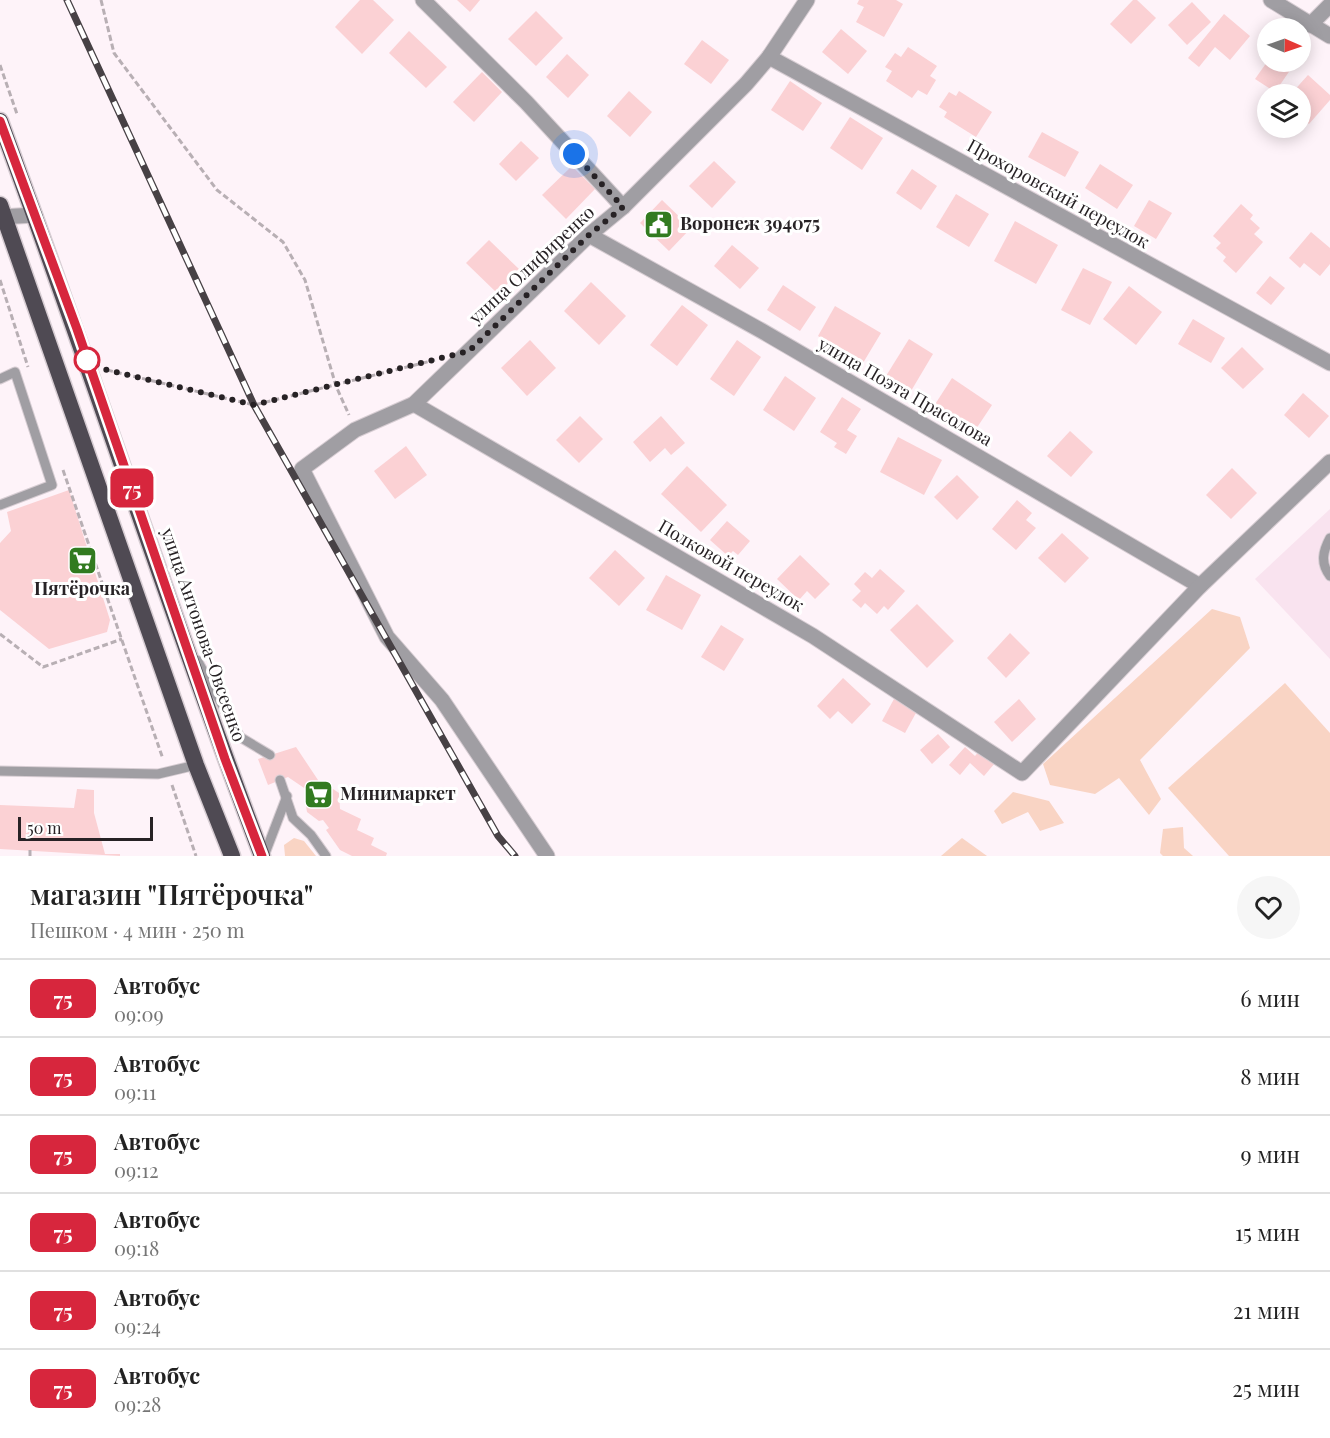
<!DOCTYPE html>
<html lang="ru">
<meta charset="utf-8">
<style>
:root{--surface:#fff;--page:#f6f6f6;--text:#222;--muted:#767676;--line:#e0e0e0}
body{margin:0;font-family:"Playfair Display",serif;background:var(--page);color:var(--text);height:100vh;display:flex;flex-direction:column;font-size:22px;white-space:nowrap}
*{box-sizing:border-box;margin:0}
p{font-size:20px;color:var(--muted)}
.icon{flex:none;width:33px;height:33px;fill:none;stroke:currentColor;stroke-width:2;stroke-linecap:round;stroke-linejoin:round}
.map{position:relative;height:856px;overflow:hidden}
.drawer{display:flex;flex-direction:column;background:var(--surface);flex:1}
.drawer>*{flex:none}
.badge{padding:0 12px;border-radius:9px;font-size:21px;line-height:39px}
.needle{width:39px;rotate:92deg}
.buttons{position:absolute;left:1257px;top:18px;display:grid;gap:12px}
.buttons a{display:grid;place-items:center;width:54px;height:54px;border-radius:50%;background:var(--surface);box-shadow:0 3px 15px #0003;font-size:30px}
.scale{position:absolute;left:18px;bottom:15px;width:135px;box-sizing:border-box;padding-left:6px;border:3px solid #272225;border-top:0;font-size:16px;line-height:21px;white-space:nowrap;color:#272225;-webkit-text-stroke:4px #fff;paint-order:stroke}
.you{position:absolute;width:30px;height:30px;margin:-15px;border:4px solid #fff;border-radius:50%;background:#1a73e8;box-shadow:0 0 0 9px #1a73e833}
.map>.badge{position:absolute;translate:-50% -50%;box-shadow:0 0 0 3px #fff}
.round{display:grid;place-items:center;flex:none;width:63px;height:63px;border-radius:32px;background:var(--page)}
.headline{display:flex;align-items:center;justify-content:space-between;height:102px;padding:0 30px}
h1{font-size:28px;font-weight:600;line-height:45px}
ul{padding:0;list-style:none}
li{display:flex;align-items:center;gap:18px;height:78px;padding:0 30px;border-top:2px solid var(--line)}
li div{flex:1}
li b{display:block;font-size:22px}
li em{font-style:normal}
li .badge{min-width:66px;font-weight:700;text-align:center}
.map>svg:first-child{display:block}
.built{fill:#f9e3ef}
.green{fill:#f9d4c4}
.building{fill:#fbd1d4}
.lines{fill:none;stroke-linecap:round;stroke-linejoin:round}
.service-casing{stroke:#d7cdd3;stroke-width:11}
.minor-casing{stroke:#d7cdd3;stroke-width:17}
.tertiary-casing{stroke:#d7cdd3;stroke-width:17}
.trunk-casing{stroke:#d7cdd3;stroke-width:19}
.path{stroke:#b8afb4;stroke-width:3;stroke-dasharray:6 3;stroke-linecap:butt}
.service{stroke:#a09ea3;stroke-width:9}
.minor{stroke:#a09ea3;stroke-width:15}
.tertiary{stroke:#a09ea3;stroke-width:15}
.trunk{stroke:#4f4a53;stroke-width:16}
.rail-casing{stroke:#474145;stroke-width:7}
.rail{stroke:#fff;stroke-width:4.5;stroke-dasharray:14;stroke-linecap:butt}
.line-casing{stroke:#fff;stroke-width:14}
.line{stroke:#d7263d;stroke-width:9}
.walk{stroke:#272225;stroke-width:6;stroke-dasharray:0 10.8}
.stop-dot{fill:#fff;stroke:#d7263d;stroke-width:3}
.labels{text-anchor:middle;stroke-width:6;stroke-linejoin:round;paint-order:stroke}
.street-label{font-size:18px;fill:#272225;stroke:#fff}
.poi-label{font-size:18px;font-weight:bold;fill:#272225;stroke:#fff;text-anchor:start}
</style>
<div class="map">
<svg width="1330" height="856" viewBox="0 0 1330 856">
<rect width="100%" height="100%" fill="#fef3f9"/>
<polygon class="built" points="1330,509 1330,659 1255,579"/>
<g class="green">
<polygon points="1212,609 1240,617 1250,648 1140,760 1161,799 1149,815 1119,778 1095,794 1050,785 1043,764"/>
<polygon points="1285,683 1330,733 1330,856 1229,856 1168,788"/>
<polygon points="1013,792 1049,801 1064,823 1040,831 1028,812 1002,824 994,811"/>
<polygon points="1183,827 1184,848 1193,856 1163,856 1160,853 1163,829"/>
<polygon points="294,838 304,841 316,856 285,856 284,845"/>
<polygon points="962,838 987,856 941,856"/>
</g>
<g class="building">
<polygon points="360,0 373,0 394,20 362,54 335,27"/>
<polygon points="457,0 480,0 470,12"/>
<polygon points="859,0 896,0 903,4 884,37 856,22 864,7 857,4"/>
<polygon points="1133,0 1137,0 1156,18 1131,44 1110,24"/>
<polygon points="1192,2 1211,22 1187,45 1168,25"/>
<polygon points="536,11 563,38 536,66 508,39"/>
<polygon points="1224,14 1250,36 1230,60 1215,47 1199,67 1188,58"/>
<polygon points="841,29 867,51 848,74 822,52"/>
<polygon points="409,31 447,67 426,88 389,53"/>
<polygon points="702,40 729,60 711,84 684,64"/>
<polygon points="908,47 937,66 930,76 936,80 927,95 918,90 912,98 886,81 892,71 885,67 895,53 901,57"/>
<polygon points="567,54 589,75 568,98 546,77"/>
<polygon points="1267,62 1286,62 1293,66 1275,92 1255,79"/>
<polygon points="482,72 502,92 474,122 453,102"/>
<polygon points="1308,75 1330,95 1330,100 1309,124 1300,117 1300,94 1291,94"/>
<polygon points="790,81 822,103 803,131 771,110"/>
<polygon points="629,91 652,112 630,137 607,116"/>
<polygon points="959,91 992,112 976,137 944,117 947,112 939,107 949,92 956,96"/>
<polygon points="850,117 883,138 862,170 830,148"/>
<polygon points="1042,132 1079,152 1065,177 1028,157"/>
<polygon points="521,141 539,158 516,181 499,164"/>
<polygon points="714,161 736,182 712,208 689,186"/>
<polygon points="1100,164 1133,185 1117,209 1085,188"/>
<polygon points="572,166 595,189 566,219 542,195"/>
<polygon points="912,169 937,186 921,210 896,193"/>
<polygon points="956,194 989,214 969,247 936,227"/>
<polygon points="662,200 691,228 669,251 640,223"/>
<polygon points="1149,200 1172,213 1156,239 1134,226"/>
<polygon points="1241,204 1253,215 1250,219 1260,228 1254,234 1263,242 1236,273 1223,261 1226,257 1216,248 1221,243 1213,236"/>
<polygon points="1015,221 1058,245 1036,284 994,261"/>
<polygon points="1311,232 1330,248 1330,264 1320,276 1304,263 1300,268 1289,258"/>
<polygon points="489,240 520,270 498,294 466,263"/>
<polygon points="732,245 759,268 740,289 714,266"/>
<polygon points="1083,268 1112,282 1090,325 1061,310"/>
<polygon points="1270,276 1285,288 1271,305 1256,293"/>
<polygon points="591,282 626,316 599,345 564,311"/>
<polygon points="783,285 816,307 800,331 767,310"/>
<polygon points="1129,286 1162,312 1136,345 1103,319"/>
<polygon points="682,305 708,325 677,366 650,345"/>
<polygon points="835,306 881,333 863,363 818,336"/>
<polygon points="1193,319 1225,338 1211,363 1178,344"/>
<polygon points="909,339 933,354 911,391 886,376"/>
<polygon points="530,340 556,368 527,396 501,368"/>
<polygon points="737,340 761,357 734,396 710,379"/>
<polygon points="1242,347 1264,369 1243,389 1221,368"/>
<polygon points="785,376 816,398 794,431 763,410"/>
<polygon points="952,378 992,405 972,435 932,409"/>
<polygon points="1303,393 1329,416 1309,438 1284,415"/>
<polygon points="842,397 861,409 847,430 857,436 846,454 834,447 837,443 820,432"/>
<polygon points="580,416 603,439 579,463 556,440"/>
<polygon points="661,416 685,443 671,455 665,448 650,462 633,442"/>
<polygon points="1070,431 1093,452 1071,477 1047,456"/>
<polygon points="898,437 942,460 924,495 880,472"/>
<polygon points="406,446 427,475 395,499 374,471"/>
<polygon points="687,466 727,505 701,532 661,494"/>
<polygon points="1232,468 1257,493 1231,519 1206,495"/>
<polygon points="957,475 979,497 957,520 934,497"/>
<polygon points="69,490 110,620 107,632 49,649 0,610 0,543 11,531 7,512"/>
<polygon points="1017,500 1032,513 1026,520 1036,528 1016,550 992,529"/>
<polygon points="727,521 750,541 738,555 733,551 728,556 710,540"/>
<polygon points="1062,533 1089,558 1065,583 1038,558"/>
<polygon points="615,550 645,578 619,606 589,578"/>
<polygon points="800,555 830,584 815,599 807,591 799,600 777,579"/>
<polygon points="880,569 905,591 888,610 884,606 877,614 865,603 861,608 852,600 861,591 854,584 865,572 872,578"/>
<polygon points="666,575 701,595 682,630 646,610"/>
<polygon points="917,604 954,641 927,668 890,630"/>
<polygon points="721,625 744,639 724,671 701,657"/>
<polygon points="1010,633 1030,653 1006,678 987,658"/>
<polygon points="843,678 871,704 852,724 838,711 830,719 817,706"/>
<polygon points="894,699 917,711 905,733 882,721"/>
<polygon points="1019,699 1036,719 1012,742 994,722"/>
<polygon points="938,734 950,747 932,764 920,750"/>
<polygon points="296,747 322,786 327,785 339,793 340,809 361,819 357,830 374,838 371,845 387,853 386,856 352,856 340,850 326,830 329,828 323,820 319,821 307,812 305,799 310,792 288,777 268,785 258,759"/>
<polygon points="965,747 975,756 980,750 995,763 984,776 970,763 960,775 949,765"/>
<polygon points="77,789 94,790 94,813 105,854 120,854 120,856 0,849 0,805 74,808"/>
</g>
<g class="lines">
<defs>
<g id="service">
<polyline points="0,379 15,372 52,485 0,505"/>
<path d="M1330 538C1323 551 1320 563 1330 576"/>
<polyline points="197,660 240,737 270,755"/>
<polyline points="0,771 158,774 196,765"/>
<polyline points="280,780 293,818 311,835 326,856"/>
<polyline points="264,856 287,796"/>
</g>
<g id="minor">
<polyline points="423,0 526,102 623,207"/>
<polyline points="1271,0 1330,36"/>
<polyline points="1310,25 1330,5"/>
<polyline points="769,57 1330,363"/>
<polyline points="589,235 762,331 1200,586"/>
<polyline points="414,404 813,636 1022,773 1200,586 1330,462"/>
<polyline points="547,856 442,700 387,637 302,469 355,430 414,404 589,235 623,207 746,84 769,57 807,0"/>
</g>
<polyline id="tertiary" points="0,217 35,215"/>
<g id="trunk">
<path d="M0 121C90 365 170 613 262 856"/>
<polyline points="0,205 196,765 232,856"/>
</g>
</defs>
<use href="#service" class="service-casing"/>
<use href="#minor" class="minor-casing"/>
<use href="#tertiary" class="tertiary-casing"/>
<use href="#trunk" class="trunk-casing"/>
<g class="path">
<polyline points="101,0 114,53 217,190 283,242 305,280 336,386 349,415"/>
<polyline points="0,65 17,114"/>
<polyline points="0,280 28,367"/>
<polyline points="107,370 254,405 435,360"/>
<polyline points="63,470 163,759"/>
<polyline points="0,634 43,667 122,639"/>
<polyline points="172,785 196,856"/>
<polyline points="30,856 30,850"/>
</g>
<use href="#service" class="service"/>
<use href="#minor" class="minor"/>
<use href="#tertiary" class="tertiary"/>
<use href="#trunk" class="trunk"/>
<defs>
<polyline id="rail" points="67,0 254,405 498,836 515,856"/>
</defs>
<use href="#rail" class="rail-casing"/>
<use href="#rail" class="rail"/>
</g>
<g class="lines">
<defs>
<polyline id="line" points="0,121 77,329 225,759 262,856"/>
</defs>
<use href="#line" class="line-casing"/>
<use href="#line" class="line"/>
<polyline class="walk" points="87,360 107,370 254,405 469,351 589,235 623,207 574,154"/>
</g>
<defs>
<symbol id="civic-square" viewBox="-11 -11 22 22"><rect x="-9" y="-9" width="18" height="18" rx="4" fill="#327b20" stroke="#fff"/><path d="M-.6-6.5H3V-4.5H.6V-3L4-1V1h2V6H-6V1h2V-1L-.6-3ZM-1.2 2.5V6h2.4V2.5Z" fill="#fff"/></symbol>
<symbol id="supermarket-square" viewBox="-11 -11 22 22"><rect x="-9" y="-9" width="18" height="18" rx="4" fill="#327b20" stroke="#fff"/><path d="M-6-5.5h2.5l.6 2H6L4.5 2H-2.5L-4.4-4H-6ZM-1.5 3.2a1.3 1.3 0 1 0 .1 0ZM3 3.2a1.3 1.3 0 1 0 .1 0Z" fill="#fff"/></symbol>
</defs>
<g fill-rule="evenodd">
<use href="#civic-square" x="642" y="208" width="33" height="33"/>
<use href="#supermarket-square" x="66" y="544" width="33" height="33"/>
<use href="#supermarket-square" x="302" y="778" width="33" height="33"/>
</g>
<circle class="stop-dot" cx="87" cy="360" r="12"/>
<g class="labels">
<g class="street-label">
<text transform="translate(1058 194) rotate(29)" y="6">Прохоровский переулок</text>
<text transform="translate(532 265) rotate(-43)" y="6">улица Олифиренко</text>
<text transform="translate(905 392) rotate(30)" y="6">улица Поэта Прасолова</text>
<text transform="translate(731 566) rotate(30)" y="6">Полковой переулок</text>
<text transform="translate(203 635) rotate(71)" y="6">улица Антонова-Овсеенко</text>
</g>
<g class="poi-label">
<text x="680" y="230">Воронеж 394075</text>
<text x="82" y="595" text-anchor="middle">Пятёрочка</text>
<text x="340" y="800">Минимаркет</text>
</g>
</g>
</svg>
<div class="buttons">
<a><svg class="needle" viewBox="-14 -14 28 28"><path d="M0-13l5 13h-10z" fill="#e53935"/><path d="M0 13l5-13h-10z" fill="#767676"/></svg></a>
<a><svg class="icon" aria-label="layers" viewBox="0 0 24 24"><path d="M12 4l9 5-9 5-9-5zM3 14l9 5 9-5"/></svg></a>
</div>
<div class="scale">50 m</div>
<div class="you" style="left:574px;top:154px"></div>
<b class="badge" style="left:132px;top:488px;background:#d7263d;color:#fff">75</b>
</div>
<section class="drawer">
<div class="headline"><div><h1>магазин &quot;Пятёрочка&quot;</h1><p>Пешком · 4 мин · 250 m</p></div><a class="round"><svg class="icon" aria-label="heart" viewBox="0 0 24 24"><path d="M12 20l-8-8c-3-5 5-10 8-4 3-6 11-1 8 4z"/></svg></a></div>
<ul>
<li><span class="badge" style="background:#d7263d;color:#fff">75</span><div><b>Автобус</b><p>09:09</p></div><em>6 мин</em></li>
<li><span class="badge" style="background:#d7263d;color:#fff">75</span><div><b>Автобус</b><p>09:11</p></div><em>8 мин</em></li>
<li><span class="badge" style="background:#d7263d;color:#fff">75</span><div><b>Автобус</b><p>09:12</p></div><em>9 мин</em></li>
<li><span class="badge" style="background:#d7263d;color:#fff">75</span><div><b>Автобус</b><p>09:18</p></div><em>15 мин</em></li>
<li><span class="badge" style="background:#d7263d;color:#fff">75</span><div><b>Автобус</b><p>09:24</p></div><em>21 мин</em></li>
<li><span class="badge" style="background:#d7263d;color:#fff">75</span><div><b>Автобус</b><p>09:28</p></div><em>25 мин</em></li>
</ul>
</section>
